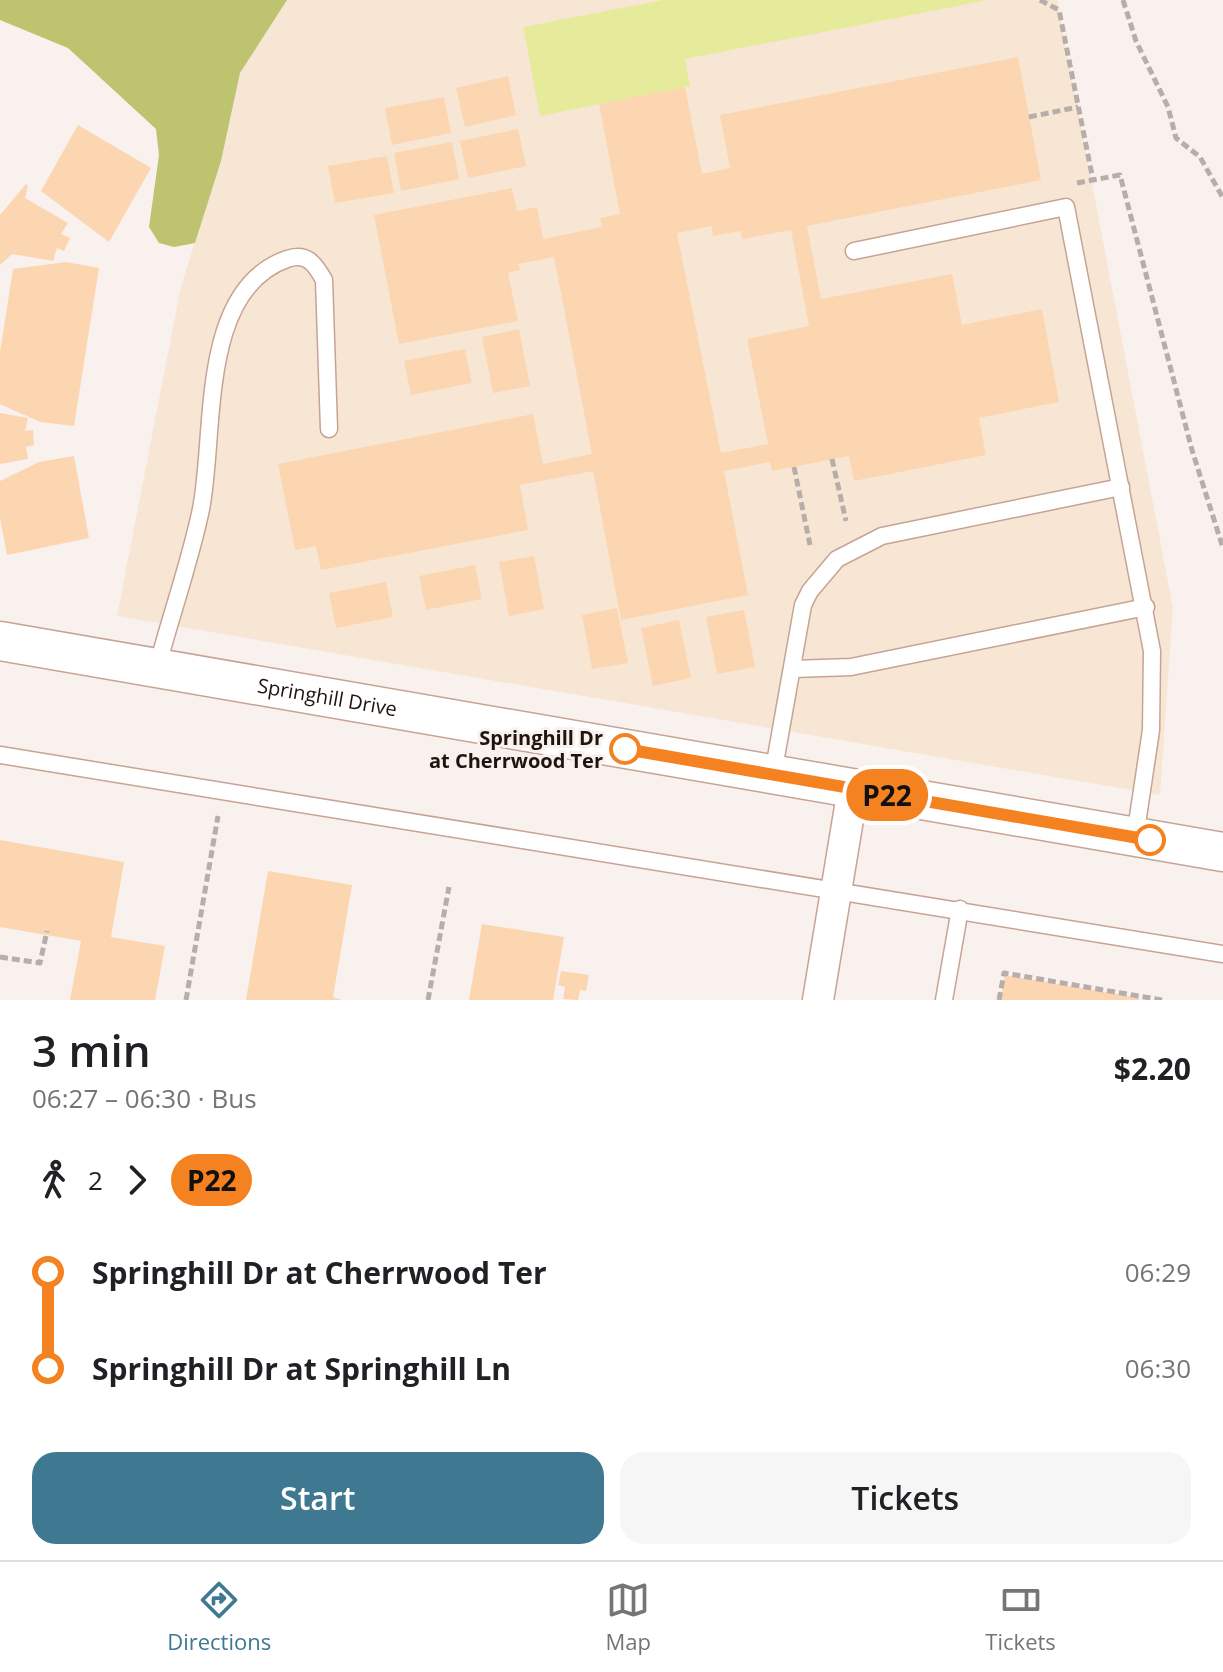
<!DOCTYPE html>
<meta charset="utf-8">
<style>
:root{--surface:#fff;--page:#f6f6f6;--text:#202124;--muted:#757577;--line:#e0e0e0;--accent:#3e7991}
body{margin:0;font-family:"Open Sans",sans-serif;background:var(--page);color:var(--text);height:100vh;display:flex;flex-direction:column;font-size:30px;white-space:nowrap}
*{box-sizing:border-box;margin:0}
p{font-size:26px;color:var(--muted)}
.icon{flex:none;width:44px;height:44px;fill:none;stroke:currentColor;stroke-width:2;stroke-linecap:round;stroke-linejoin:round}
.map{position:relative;height:1000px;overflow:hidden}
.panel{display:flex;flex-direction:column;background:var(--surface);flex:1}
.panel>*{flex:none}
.badge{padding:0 16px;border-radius:26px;font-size:28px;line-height:52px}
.map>.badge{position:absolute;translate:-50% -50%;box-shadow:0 0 0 4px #fff}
.legs{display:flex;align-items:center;gap:12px;height:88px;padding:0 32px;font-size:26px}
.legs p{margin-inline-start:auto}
.overview{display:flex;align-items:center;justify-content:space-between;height:136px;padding:0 32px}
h1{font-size:44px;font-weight:600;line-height:60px}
.button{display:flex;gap:16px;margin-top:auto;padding:16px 32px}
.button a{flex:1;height:92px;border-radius:24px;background:var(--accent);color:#fff;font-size:32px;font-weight:600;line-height:92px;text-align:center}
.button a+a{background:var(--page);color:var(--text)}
ul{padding:0 32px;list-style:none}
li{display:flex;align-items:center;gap:28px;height:96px;font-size:30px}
li i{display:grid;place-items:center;width:12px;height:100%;margin:0 10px;background:currentColor}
li i::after{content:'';width:20px;height:20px;margin:-10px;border:6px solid;border-radius:50%;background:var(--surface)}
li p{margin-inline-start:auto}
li:first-child i{background:linear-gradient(#0000 50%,currentColor 0)}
li:last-child i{background:linear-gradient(currentColor 50%,#0000 0)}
.tabs{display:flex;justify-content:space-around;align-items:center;height:112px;border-top:2px solid var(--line);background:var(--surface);font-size:22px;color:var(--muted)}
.tabs a{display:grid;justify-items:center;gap:4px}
.tabs .active{color:var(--accent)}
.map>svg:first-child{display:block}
.education{fill:#f8e6d5}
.green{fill:#e5eb9a}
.forest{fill:#bdc36e}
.building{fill:#fcd6b0;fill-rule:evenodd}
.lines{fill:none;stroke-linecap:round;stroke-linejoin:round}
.service-casing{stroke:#c7a393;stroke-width:19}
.minor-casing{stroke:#c7a393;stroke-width:33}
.tertiary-casing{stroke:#c7a393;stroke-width:41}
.path{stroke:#b7aeaa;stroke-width:5;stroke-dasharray:8 4;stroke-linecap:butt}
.service{stroke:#fff;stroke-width:16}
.minor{stroke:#fff;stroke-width:30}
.tertiary{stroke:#fff;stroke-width:38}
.line-1-casing{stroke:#fff;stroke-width:18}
.line-1{stroke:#f58220;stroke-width:12}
.stop-1-dot{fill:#fff;stroke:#f58220;stroke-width:4}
.labels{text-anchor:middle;stroke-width:6;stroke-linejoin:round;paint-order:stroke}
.street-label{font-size:20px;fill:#20140e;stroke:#f9f1ee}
.stop-label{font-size:20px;font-weight:bold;fill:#20140e;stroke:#f9f1ee;text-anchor:end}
</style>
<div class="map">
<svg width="1223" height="1000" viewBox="0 0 1223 1000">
<rect width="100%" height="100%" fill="#f9f1ee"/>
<polygon class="education" points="287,0 1057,0 1173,608 1160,795 117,616 181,286 221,161 240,73"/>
<polygon class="green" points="663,0 988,0 685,59 690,86 540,116 523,27"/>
<polygon class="forest" points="0,0 287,0 240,73 221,161 195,243 174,247 159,243 149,227 159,155 156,129 68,48 0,20"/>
<g class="building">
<path d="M1018 57 1041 180 807 226 821 299 952 274 962 325 1042 309 1059 402 979 418 986 455 854 481 849 456 772 471 770 462 724 471 748 595 621 620 593 471 520 485 528 530 321 570 316 546 295 550 278 464 533 414 543 464 592 454 554 257 518 264 520 270 508 273 518 321 399 344 374 215 512 188 517 211 537 207 543 239 602 227 600 218 620 214 599 104 685 87 702 174 730 168 720 115ZM712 226 713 236 741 231 742 239 791 230 809 326 747 339 768 444 721 453 677 233Z"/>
<polygon points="508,76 516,115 465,127 456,88"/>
<polygon points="444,97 451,133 392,145 385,108"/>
<polygon points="78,125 151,168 109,242 41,191"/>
<polygon points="518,129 526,166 468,178 460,141"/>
<polygon points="452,142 459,179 401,191 394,153"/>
<polygon points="387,156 394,193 335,203 328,166"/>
<polygon points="26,184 28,186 25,198 68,223 61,234 70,238 64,251 57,248 53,261 12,254 0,265 0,215"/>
<polygon points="66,262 99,268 74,426 40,422 0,404 0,352 13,269"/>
<polygon points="519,329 530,386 493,393 482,337"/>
<polygon points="465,349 472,383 411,395 404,361"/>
<polygon points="0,413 28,418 25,431 33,430 34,445 26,447 28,459 0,464"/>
<polygon points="74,456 89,538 7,555 0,518 0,481 39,462"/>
<polygon points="534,556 544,609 509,616 499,562"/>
<polygon points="475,565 482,599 426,610 419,576"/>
<polygon points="386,582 393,617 336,628 329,593"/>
<polygon points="617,608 628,663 592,669 582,615"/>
<polygon points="744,610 755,667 717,674 706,617"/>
<polygon points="679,620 691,678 653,686 641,628"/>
<polygon points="0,840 124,862 111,937 165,946 155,1000 70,1000 81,941 0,927"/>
<polygon points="268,871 352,885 333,997 342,1000 246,1000"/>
<polygon points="482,924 564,937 553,1000 469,1000"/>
<polygon points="561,971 589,975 586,991 580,990 578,1000 563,999 565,987 558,985"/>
<polygon points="1005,975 1139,998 1139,1000 1001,1000"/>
</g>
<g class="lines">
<defs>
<g id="service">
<polyline points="854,251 1066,207 1152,651 1151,730 1135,837"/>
<path d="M157 668C171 615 190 562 201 509 216 433 198 290 287 259 307 252 315 264 324 280L329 429"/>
<polyline points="793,669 851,667 1146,607"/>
<polyline points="0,755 1223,954"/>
<polyline points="773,774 803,605 810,591 837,559 882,536 1121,487"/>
<polyline points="944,1000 960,909"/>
</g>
<polyline id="minor" points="818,1000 853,789"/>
<g id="tertiary">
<path id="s1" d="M0 641 1223 852"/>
</g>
</defs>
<use href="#service" class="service-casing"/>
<use href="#minor" class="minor-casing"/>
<use href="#tertiary" class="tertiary-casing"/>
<g class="path">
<polyline points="1040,0 1059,10 1093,180"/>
<polyline points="1123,0 1136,41 1168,107 1176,138 1200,157 1223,198"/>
<polyline points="1029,117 1078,107"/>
<polyline points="1077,183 1120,175 1192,450 1223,548"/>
<polyline points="832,459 846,521"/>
<polyline points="794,467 810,545"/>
<polyline points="0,957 40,963 47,931"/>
<polyline points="186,1000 218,816"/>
<polyline points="428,1000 449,887"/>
<polyline points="999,1000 1004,973 1162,1000"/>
</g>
<use href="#service" class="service"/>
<use href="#minor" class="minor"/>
<use href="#tertiary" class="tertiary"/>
</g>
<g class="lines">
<defs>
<polyline id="line-1" points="625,749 1150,840"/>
</defs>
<use href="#line-1" class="line-1-casing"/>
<use href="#line-1" class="line-1"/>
</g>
<g class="stop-1-dot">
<circle cx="625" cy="749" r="14"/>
<circle cx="1150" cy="840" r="14"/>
</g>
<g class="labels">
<g class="street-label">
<text dy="7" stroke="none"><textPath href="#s1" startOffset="332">Springhill Drive</textPath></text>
</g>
<g class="stop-label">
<text x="603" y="745">Springhill Dr<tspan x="603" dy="23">at Cherrwood Ter</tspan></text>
</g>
</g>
</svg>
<b class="badge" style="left:887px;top:795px;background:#f58220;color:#111">P22</b>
</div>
<section class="panel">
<div class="overview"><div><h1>3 min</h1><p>06:27 – 06:30 · Bus</p></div><b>$2.20</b></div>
<div class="legs"><svg class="icon" aria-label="walk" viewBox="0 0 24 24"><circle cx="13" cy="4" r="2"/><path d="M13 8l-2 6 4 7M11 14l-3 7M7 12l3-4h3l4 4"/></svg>2<svg class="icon" aria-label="forward" viewBox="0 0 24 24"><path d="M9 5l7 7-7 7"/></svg><b class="badge" style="background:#f58220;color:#111">P22</b></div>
<ul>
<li><i style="color:#f58220"></i><b>Springhill Dr at Cherrwood Ter</b><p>06:29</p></li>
<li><i style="color:#f58220"></i><b>Springhill Dr at Springhill Ln</b><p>06:30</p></li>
</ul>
<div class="button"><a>Start</a><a>Tickets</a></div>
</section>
<nav class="tabs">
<a class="active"><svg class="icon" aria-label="directions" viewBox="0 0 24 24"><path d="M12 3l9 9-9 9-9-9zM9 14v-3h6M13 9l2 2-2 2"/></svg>Directions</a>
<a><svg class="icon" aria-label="map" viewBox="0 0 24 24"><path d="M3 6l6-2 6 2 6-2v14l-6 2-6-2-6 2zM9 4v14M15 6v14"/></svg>Map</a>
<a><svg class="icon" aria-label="tickets" viewBox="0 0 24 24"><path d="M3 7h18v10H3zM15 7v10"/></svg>Tickets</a>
</nav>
